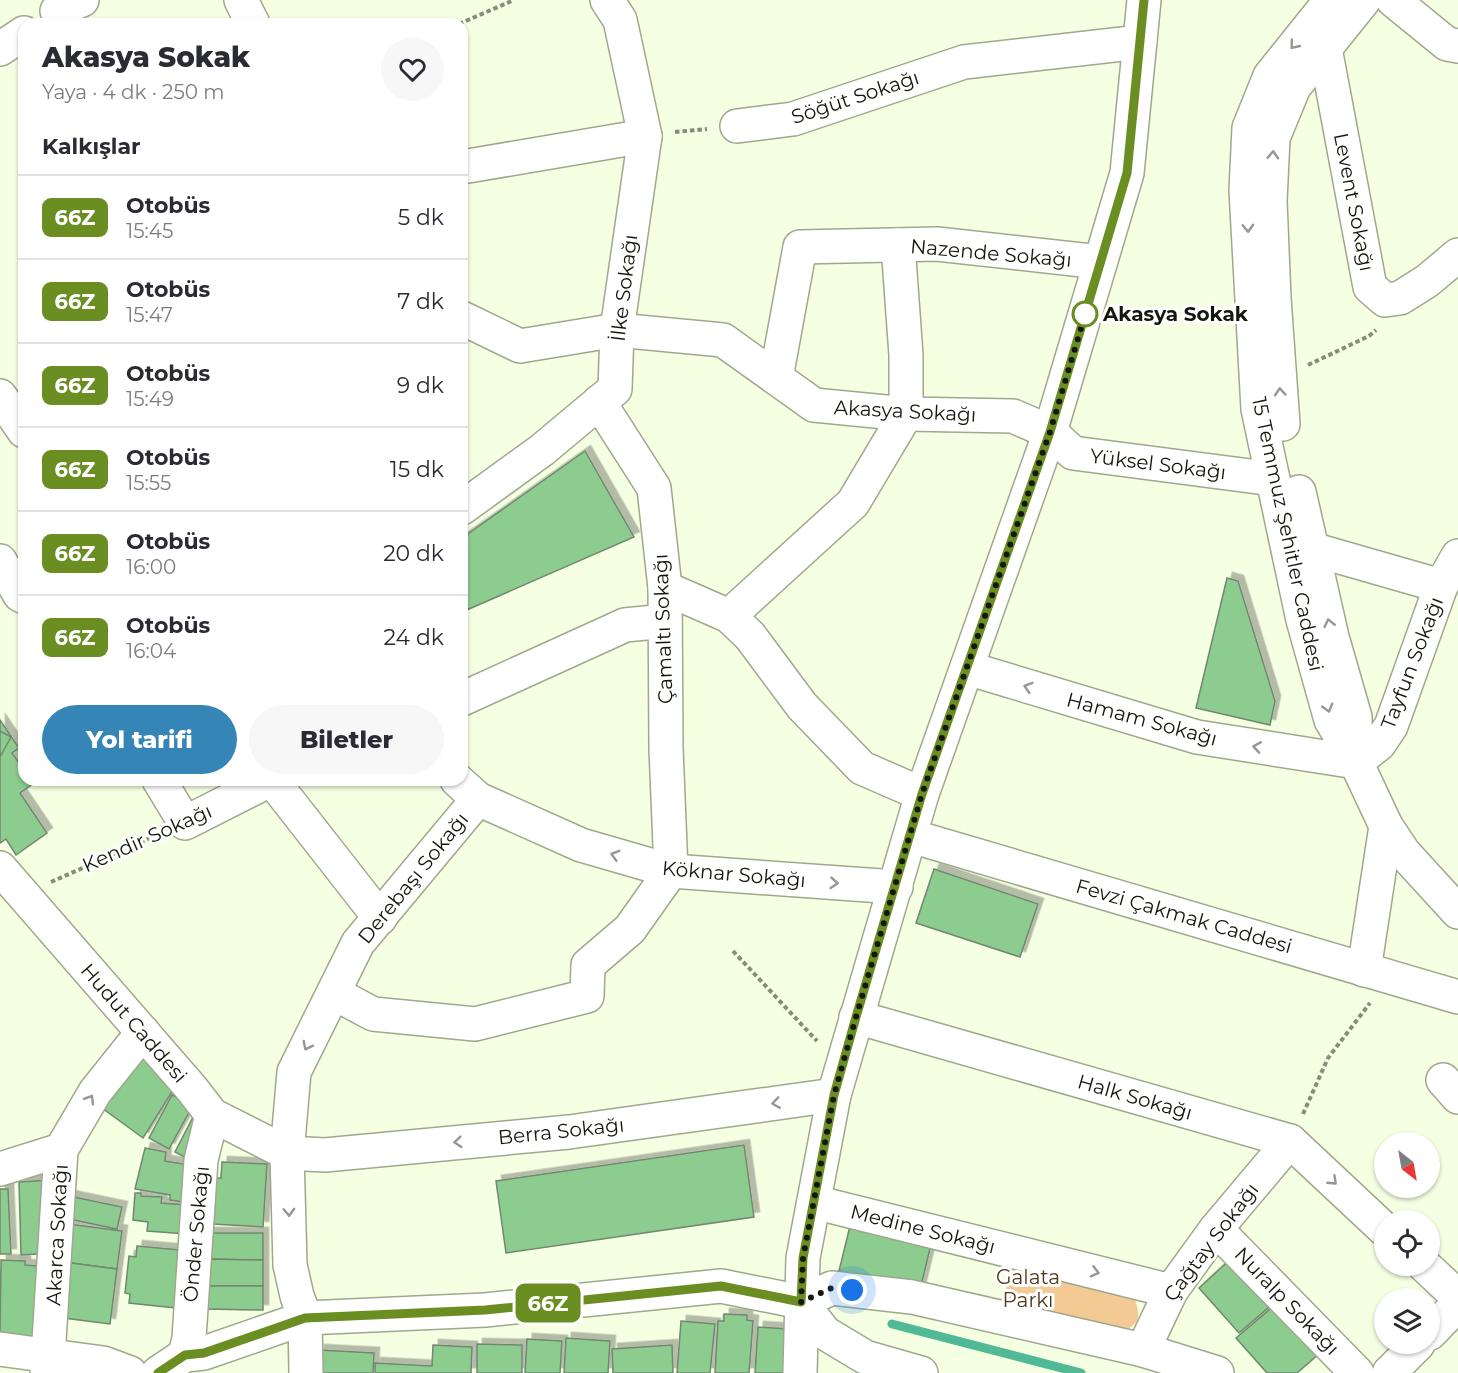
<!DOCTYPE html>
<html lang="tr">
<meta charset="utf-8">
<style>
:root{--surface:#fff;--page:#f7f7f7;--text:#2b2b33;--muted:#7c7c81;--line:#e1e1e2;--accent:#3585b7}
body{margin:0;font-family:Montserrat,sans-serif;background:var(--page);color:var(--text);height:100vh;display:flex;flex-direction:column;font-size:22px;white-space:nowrap}
*{box-sizing:border-box;margin:0}
p{font-size:20px;color:var(--muted)}
.icon{flex:none;width:33px;height:33px;fill:none;stroke:currentColor;stroke-width:2;stroke-linecap:round;stroke-linejoin:round}
.map{position:relative;flex:1;overflow:hidden}
.side{position:absolute;left:18px;top:18px;width:450px;height:768px;display:flex;flex-direction:column;background:var(--surface);border-radius:18px;box-shadow:0 2px 4px #0004}
.side>*{flex:none}
.badge{padding:0 12px;border-radius:9px;font-size:21px;line-height:39px}
.needle{width:39px;rotate:149deg}
.controls{position:absolute;left:1374px;top:1132px;display:grid;gap:12px}
.controls a{display:grid;place-items:center;width:66px;height:66px;border-radius:50%;background:var(--surface);box-shadow:0 2px 4px #0004;font-size:30px}
.you{position:absolute;width:30px;height:30px;margin:-15px;border:4px solid #fff;border-radius:50%;background:#1a73e8;box-shadow:0 0 0 9px #1a73e833}
.map>.badge{position:absolute;translate:-50% -50%;box-shadow:0 0 0 3px #fff}
h2{padding:0 24px;font-size:22px;line-height:54px}
.round{display:grid;place-items:center;flex:none;width:63px;height:63px;border-radius:32px;background:var(--page)}
.head{display:flex;align-items:center;justify-content:space-between;height:102px;padding:0 24px}
h1{font-size:28px;font-weight:800;line-height:45px}
.action{display:flex;gap:12px;margin-top:auto;padding:12px 24px}
.action a{flex:1;height:69px;border-radius:36px;background:var(--accent);color:#fff;font-size:24px;font-weight:800;line-height:69px;text-align:center}
.action a+a{background:var(--page);color:var(--text)}
ul{padding:0;list-style:none}
li{display:flex;align-items:center;gap:18px;height:84px;padding:0 24px;border-top:2px solid var(--line)}
li div{flex:1}
li b{display:block;font-size:22px}
li em{font-style:normal}
li .badge{min-width:66px;font-weight:700;text-align:center}
.map>svg:first-child{display:block}
.green{fill:#f3ca94}
.lines{fill:none;stroke-linecap:round;stroke-linejoin:round}
.stream{stroke:#52b997;stroke-width:9}
.building{fill:#8ccc8f;stroke:#728772;stroke-width:1.5;filter:url(#shadow)}
.minor-casing{stroke:#9fa88d;stroke-width:36}
.tertiary-casing{stroke:#9fa88d;stroke-width:36}
.secondary-casing{stroke:#9fa88d;stroke-width:36}
.path{stroke:#868d79;stroke-width:4;stroke-dasharray:4.5 3;stroke-linecap:butt}
.minor{stroke:#fff;stroke-width:33}
.tertiary{stroke:#fff;stroke-width:33}
.secondary{stroke:#fff;stroke-width:33}
.oneway{stroke:#959792}
.line-casing{stroke:#fff;stroke-width:14}
.line{stroke:#6b8e23;stroke-width:9}
.walk{stroke:#14170d;stroke-width:6;stroke-dasharray:0 10.8}
.stop-dot{fill:#fff;stroke:#6b8e23;stroke-width:3}
.labels{text-anchor:middle;stroke-width:6;stroke-linejoin:round;paint-order:stroke}
.street-label{font-size:20px;fill:#14170d;stroke:#fff}
.stop-label{font-size:20px;font-weight:bold;fill:#14170d;stroke:#fff;text-anchor:start}
.park-label{font-size:20px;fill:#4f391a;stroke:#fff}
</style>
<div class="map">
<svg width="1458" height="1373" viewBox="0 0 1458 1373">
<defs>
<filter id="shadow"><feDropShadow dx="5.5" dy="-5.5" stdDeviation="0" flood-color="#0004"/></filter>
</defs>
<rect width="100%" height="100%" fill="#f5ffe2"/>
<path class="green" d="M1011 1263 1134 1296C1139 1314 1143 1319 1126 1331L1003 1304Z"/>
<g class="lines">
<polyline class="stream" points="892,1324 1081,1373"/>
</g>
<g class="building">
<polygon points="585,451 634,537 462,612 462,538"/>
<polygon points="1227,578 1238,581 1275,701 1270,725 1196,708"/>
<polygon points="0,720 19,748 12,753 24,770 24,780 31,780 33,784 20,793 47,833 16,855 6,839 0,843"/>
<polygon points="0,731 11,737 0,757"/>
<polygon points="934,869 1038,904 1020,957 916,923"/>
<polygon points="137,1052 175,1087 143,1138 98,1105"/>
<polygon points="172,1095 193,1105 169,1149 149,1138"/>
<polygon points="195,1113 194,1162 175,1152"/>
<polygon points="744,1145 754,1217 506,1253 496,1181"/>
<polygon points="145,1148 166,1152 165,1161 196,1166 191,1203 170,1200 170,1195 135,1189"/>
<polygon points="222,1162 267,1164 263,1227 213,1224 216,1178 221,1178"/>
<polygon points="51,1180 53,1253 21,1255 19,1182"/>
<polygon points="0,1189 8,1189 11,1254 0,1254"/>
<polygon points="135,1193 141,1193 141,1196 162,1197 161,1203 189,1205 187,1234 147,1231 148,1222 133,1220"/>
<polygon points="69,1196 122,1207 117,1229 64,1218"/>
<polygon points="851,1222 932,1240 920,1290 839,1271"/>
<polygon points="68,1224 122,1231 117,1269 63,1262"/>
<polygon points="205,1233 263,1233 263,1260 204,1259"/>
<polygon points="137,1246 191,1251 185,1309 129,1303 130,1294 125,1293 129,1256 136,1257"/>
<polygon points="1234,1256 1275,1302 1239,1333 1199,1288"/>
<polygon points="204,1259 263,1260 263,1286 204,1286"/>
<polygon points="1,1260 25,1261 25,1265 52,1267 47,1337 0,1334"/>
<polygon points="63,1262 117,1269 110,1324 56,1317"/>
<polygon points="204,1286 263,1286 263,1310 204,1309"/>
<polygon points="1277,1303 1320,1353 1297,1373 1267,1373 1236,1338"/>
<polygon points="724,1314 747,1315 747,1320 753,1321 749,1373 715,1373 718,1321 724,1321"/>
<polygon points="681,1321 715,1324 710,1373 677,1373"/>
<polygon points="758,1327 789,1329 787,1373 755,1373"/>
<polygon points="566,1338 610,1341 608,1373 564,1373"/>
<polygon points="527,1339 562,1341 560,1373 525,1373"/>
<polygon points="477,1344 522,1345 522,1373 477,1373"/>
<polygon points="433,1345 472,1347 471,1373 375,1373 375,1363 432,1366"/>
<polygon points="672,1345 673,1373 613,1373 612,1349"/>
<polygon points="319,1350 374,1353 373,1373 318,1373"/>
</g>
<g class="lines">
<defs>
<g id="minor">
<polyline points="1393,0 1447,44 1458,46"/>
<polyline points="1325,48 1370,287 1385,300 1400,298 1427,281 1458,255"/>
<polyline points="0,49 24,33"/>
<polyline points="737,126 793,119 964,62 1140,42"/>
<polyline points="462,167 645,136"/>
<polyline points="462,318 520,346 617,330 723,340 814,405 906,414 1013,416 1050,432 1073,453 1273,479"/>
<polyline points="776,378 800,247 937,244 1100,262"/>
<polyline points="0,396 24,431"/>
<polyline points="599,402 654,488 665,588 666,748 671,871"/>
<polyline points="462,508 542,450 615,389 617,330 645,136 620,20 607,0"/>
<polyline points="1312,549 1441,586"/>
<polyline points="665,588 729,616 750,636 802,706 862,768 922,794"/>
<polyline points="729,616 853,503 906,414 906,355 898,245"/>
<polyline points="967,668 1197,737 1356,762 1379,744 1391,726 1441,586 1458,556"/>
<polyline points="462,699 625,625 665,621"/>
<polyline points="159,780 185,823 270,780"/>
<polyline points="272,780 380,918"/>
<polyline points="478,799 581,845 671,871 896,887"/>
<polyline points="334,993 373,1014 475,1024 587,996 588,965 630,929 671,871"/>
<polyline points="856,1017 1290,1141 1384,1229"/>
<polyline points="1443,1080 1458,1097"/>
<polyline points="0,1169 61,1150"/>
<polyline points="814,1202 1171,1291"/>
<polyline points="1216,1229 1357,1373"/>
<polyline points="1425,1266 1458,1297"/>
<polyline points="801,1302 832,1288 912,1297 1143,1350 1217,1373"/>
<polyline points="305,1318 306,1373"/>
<polyline points="1430,1333 1458,1304"/>
<polyline points="1143,1350 1171,1291 1216,1229 1290,1141"/>
<polyline points="185,1355 189,1338 201,1160 212,1115"/>
<polyline points="47,1373 61,1150 95,1092 143,1032"/>
<polyline points="1389,1373 1418,1344"/>
</g>
<g id="tertiary">
<polyline points="241,0 253,24"/>
<polyline points="57,11 82,0"/>
<polyline points="0,561 20,595 24,597"/>
<polyline points="911,836 1458,997"/>
<polyline points="0,868 192,1089 212,1115 287,1153 325,1155 569,1132 834,1095"/>
<polyline points="1364,970 1386,826"/>
<polyline points="305,1318 297,1296 290,1265 287,1153 294,1072 358,943 478,799 457,780"/>
<polyline points="800,1373 803,1258 834,1095 922,794 1050,432 1127,173 1144,0"/>
</g>
<g id="secondary">
<polyline points="1331,0 1270,76 1249,128 1246,190 1258,409 1303,620 1331,720 1356,762 1386,826 1404,853 1458,912"/>
<polyline points="1283,424 1274,298 1270,201 1273,138 1294,87 1364,0"/>
<polyline points="1299,492 1332,637 1355,717 1356,758"/>
<polyline points="0,1349 103,1363 130,1373"/>
<polyline points="158,1373 185,1355 204,1353 305,1318 485,1310 721,1286 801,1302 825,1333 865,1357 921,1373"/>
</g>
</defs>
<use href="#minor" class="minor-casing"/>
<use href="#tertiary" class="tertiary-casing"/>
<use href="#secondary" class="secondary-casing"/>
<g class="path">
<polyline points="459,24 514,0"/>
<polyline points="675,132 707,129"/>
<polyline points="1308,365 1369,336 1376,330"/>
<polyline points="51,882 157,835"/>
<polyline points="733,951 817,1041"/>
<polyline points="1303,1114 1328,1058 1370,1003"/>
</g>
<use href="#minor" class="minor"/>
<use href="#tertiary" class="tertiary"/>
<use href="#secondary" class="secondary"/>
</g>
<defs><path id="oneway-chevron" d="M-2-3.5L2.5 0L-2 3.5" fill="none" stroke-width="1.6" stroke-linecap="round" stroke-linejoin="round" transform="scale(1.5)"/></defs>
<g class="oneway">
<use href="#oneway-chevron" transform="translate(1294 45) rotate(129)"/>
<use href="#oneway-chevron" transform="translate(1273 155) rotate(-87)"/>
<use href="#oneway-chevron" transform="translate(1248 228) rotate(88)"/>
<use href="#oneway-chevron" transform="translate(1280 392) rotate(-94)"/>
<use href="#oneway-chevron" transform="translate(1329 623) rotate(-103)"/>
<use href="#oneway-chevron" transform="translate(1028 687) rotate(-163)"/>
<use href="#oneway-chevron" transform="translate(1328 708) rotate(74)"/>
<use href="#oneway-chevron" transform="translate(1257 747) rotate(-171)"/>
<use href="#oneway-chevron" transform="translate(615 855) rotate(-164)"/>
<use href="#oneway-chevron" transform="translate(834 883) rotate(4)"/>
<use href="#oneway-chevron" transform="translate(307 1046) rotate(117)"/>
<use href="#oneway-chevron" transform="translate(90 1099) rotate(-59)"/>
<use href="#oneway-chevron" transform="translate(776 1103) rotate(172)"/>
<use href="#oneway-chevron" transform="translate(458 1142) rotate(175)"/>
<use href="#oneway-chevron" transform="translate(1333 1181) rotate(43)"/>
<use href="#oneway-chevron" transform="translate(289 1212) rotate(88)"/>
<use href="#oneway-chevron" transform="translate(1095 1272) rotate(14)"/>
</g>
<g class="lines">
<defs>
<polyline id="line" points="158,1373 185,1355 204,1353 305,1318 485,1310 721,1286 801,1302 803,1258 834,1095 856,1017 922,794 1050,432 1127,173 1144,0"/>
</defs>
<use href="#line" class="line-casing"/>
<use href="#line" class="line"/>
<polyline class="walk" points="852,1290 832,1288 801,1302 803,1258 834,1095 856,1017 922,794 1050,432 1088,305 1085,314"/>
</g>
<circle class="stop-dot" cx="1085" cy="314" r="12"/>
<g class="labels">
<g class="street-label">
<text transform="translate(855 97) rotate(-18)" y="7">Söğüt Sokağı</text>
<text transform="translate(1354 202) rotate(79)" y="7">Levent Sokağı</text>
<text transform="translate(991 253) rotate(5)" y="7">Nazende Sokağı</text>
<text transform="translate(624 288) rotate(-83)" y="7">İlke Sokağı</text>
<text transform="translate(905 411) rotate(3)" y="7">Akasya Sokağı</text>
<text transform="translate(1158 464) rotate(7)" y="7">Yüksel Sokağı</text>
<text transform="translate(1288 534) rotate(78)" y="7">15 Temmuz Şehitler Caddesi</text>
<text transform="translate(663 629) rotate(-92)" y="7">Çamaltı Sokağı</text>
<text transform="translate(1412 663) rotate(-69)" y="7">Tayfun Sokağı</text>
<text transform="translate(1142 719) rotate(15)" y="7">Hamam Sokağı</text>
<text transform="translate(147 838) rotate(-24)" y="7">Kendir Sokağı</text>
<text transform="translate(734 874) rotate(5)" y="7">Köknar Sokağı</text>
<text transform="translate(413 878) rotate(-51)" y="7">Derebaşı Sokağı</text>
<text transform="translate(1184 916) rotate(16)" y="7">Fevzi Çakmak Caddesi</text>
<text transform="translate(134 1023) rotate(49)" y="7">Hudut Caddesi</text>
<text transform="translate(1135 1097) rotate(16)" y="7">Halk Sokağı</text>
<text transform="translate(561 1131) rotate(-6)" y="7">Berra Sokağı</text>
<text transform="translate(923 1229) rotate(14)" y="7">Medine Sokağı</text>
<text transform="translate(196 1234) rotate(-85)" y="7">Önder Sokağı</text>
<text transform="translate(57 1235) rotate(-87)" y="7">Akarca Sokağı</text>
<text transform="translate(1211 1242) rotate(-53)" y="7">Çağtay Sokağı</text>
<text transform="translate(1287 1301) rotate(46)" y="7">Nuralp Sokağı</text>
</g>
<g class="stop-label">
<text x="1103" y="321">Akasya Sokak</text>
</g>
<g class="park-label">
<text x="1028" y="1284">Galata<tspan x="1028" dy="23">Parkı</tspan></text>
</g>
</g>
</svg>
<div class="controls">
<a><svg class="needle" viewBox="-14 -14 28 28"><path d="M0-13l5 13h-10z" fill="#e53935"/><path d="M0 13l5-13h-10z" fill="#7c7c81"/></svg></a>
<a><svg class="icon" aria-label="locate" viewBox="0 0 24 24"><circle cx="12" cy="12" r="6"/><path d="M12 2v4M12 18v4M2 12h4M18 12h4"/></svg></a>
<a><svg class="icon" aria-label="layers" viewBox="0 0 24 24"><path d="M12 4l9 5-9 5-9-5zM3 14l9 5 9-5"/></svg></a>
</div>
<div class="you" style="left:852px;top:1290px"></div>
<b class="badge" style="left:548px;top:1303px;background:#6b8e23;color:#fff">66Z</b>
<section class="side">
<div class="head"><div><h1>Akasya Sokak</h1><p>Yaya · 4 dk · 250 m</p></div><a class="round"><svg class="icon" aria-label="heart" viewBox="0 0 24 24"><path d="M12 20l-8-8c-3-5 5-10 8-4 3-6 11-1 8 4z"/></svg></a></div>
<h2>Kalkışlar</h2>
<ul>
<li><span class="badge" style="background:#6b8e23;color:#fff">66Z</span><div><b>Otobüs</b><p>15:45</p></div><em>5 dk</em></li>
<li><span class="badge" style="background:#6b8e23;color:#fff">66Z</span><div><b>Otobüs</b><p>15:47</p></div><em>7 dk</em></li>
<li><span class="badge" style="background:#6b8e23;color:#fff">66Z</span><div><b>Otobüs</b><p>15:49</p></div><em>9 dk</em></li>
<li><span class="badge" style="background:#6b8e23;color:#fff">66Z</span><div><b>Otobüs</b><p>15:55</p></div><em>15 dk</em></li>
<li><span class="badge" style="background:#6b8e23;color:#fff">66Z</span><div><b>Otobüs</b><p>16:00</p></div><em>20 dk</em></li>
<li><span class="badge" style="background:#6b8e23;color:#fff">66Z</span><div><b>Otobüs</b><p>16:04</p></div><em>24 dk</em></li>
</ul>
<div class="action"><a>Yol tarifi</a><a>Biletler</a></div>
</section>
</div>
